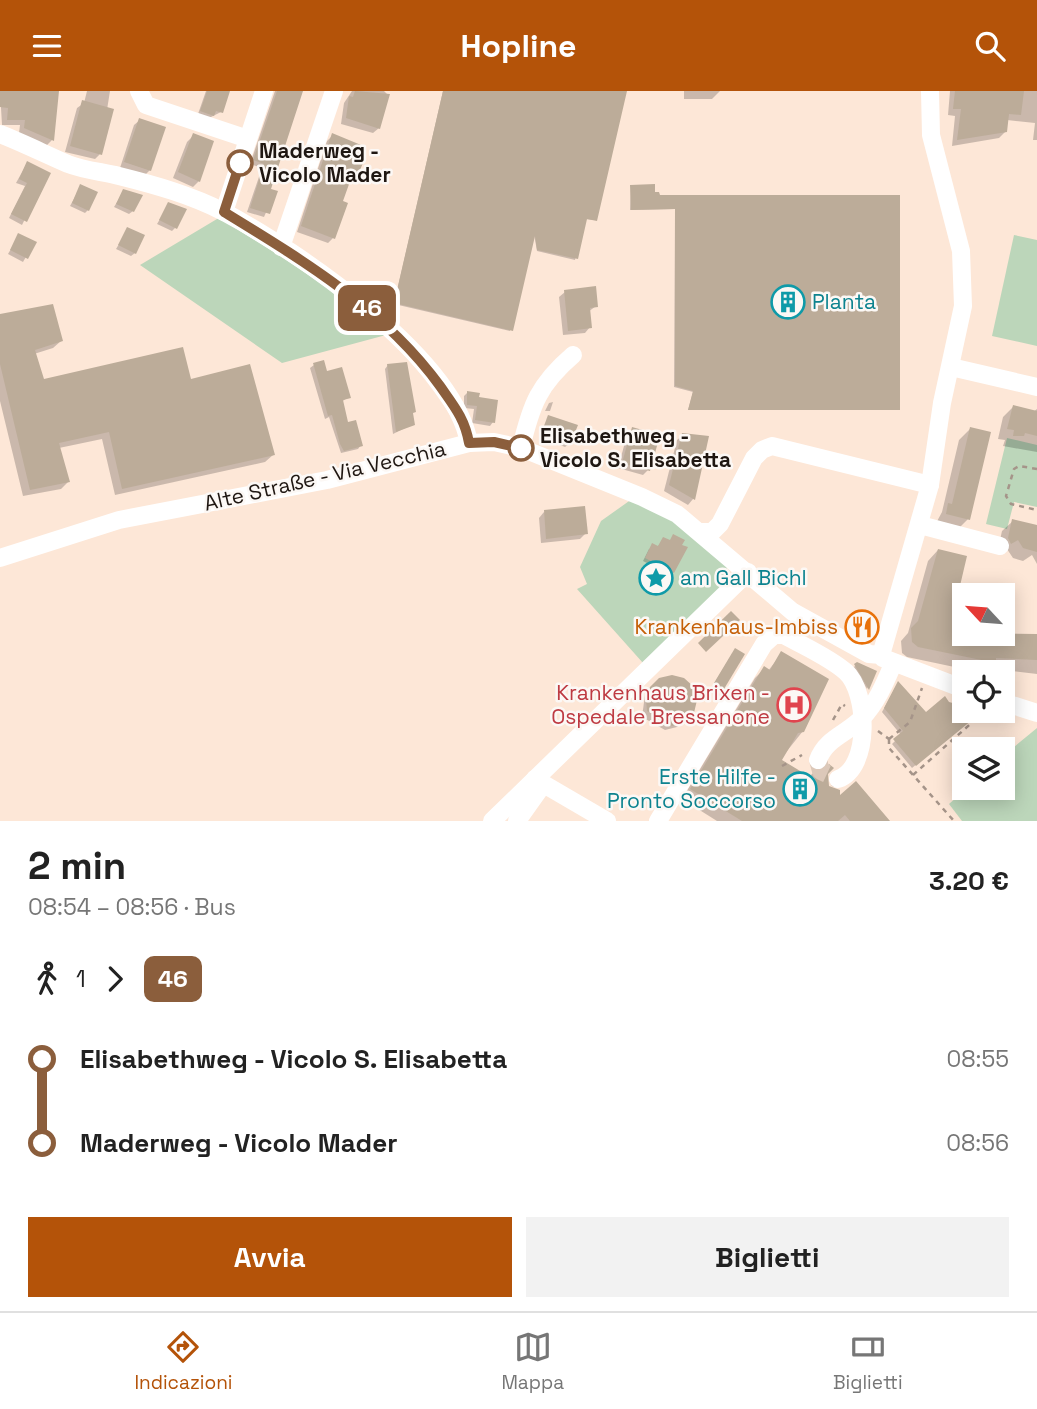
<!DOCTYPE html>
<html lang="it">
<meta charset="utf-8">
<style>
:root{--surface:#fff;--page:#f2f2f2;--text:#222;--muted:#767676;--line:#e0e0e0;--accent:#b45309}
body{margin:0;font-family:"Space Grotesk",sans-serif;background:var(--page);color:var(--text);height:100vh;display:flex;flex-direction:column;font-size:26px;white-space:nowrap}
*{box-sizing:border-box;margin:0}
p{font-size:23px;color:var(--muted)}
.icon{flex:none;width:38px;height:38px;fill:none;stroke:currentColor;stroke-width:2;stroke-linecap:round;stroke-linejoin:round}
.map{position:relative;height:730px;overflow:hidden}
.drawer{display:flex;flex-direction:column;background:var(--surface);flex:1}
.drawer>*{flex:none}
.badge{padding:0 14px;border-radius:10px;font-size:24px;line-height:46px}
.needle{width:46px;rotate:296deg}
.tools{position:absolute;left:952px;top:492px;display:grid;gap:14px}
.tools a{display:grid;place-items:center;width:63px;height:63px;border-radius:0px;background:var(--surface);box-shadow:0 4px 18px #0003;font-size:35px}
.map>.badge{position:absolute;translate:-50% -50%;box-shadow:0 0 0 4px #fff}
.legs{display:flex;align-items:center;gap:10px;height:77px;padding:0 28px;font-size:23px}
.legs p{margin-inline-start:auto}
.summary{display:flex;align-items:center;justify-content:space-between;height:119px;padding:0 28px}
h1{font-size:38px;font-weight:700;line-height:52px}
.button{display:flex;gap:14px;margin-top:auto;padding:14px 28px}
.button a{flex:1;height:80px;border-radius:0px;background:var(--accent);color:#fff;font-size:28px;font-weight:700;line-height:80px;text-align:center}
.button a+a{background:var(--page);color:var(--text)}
ul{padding:0 28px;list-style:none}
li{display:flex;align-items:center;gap:24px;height:84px;font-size:26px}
li i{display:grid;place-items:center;width:10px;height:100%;margin:0 9px;background:currentColor}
li i::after{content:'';width:18px;height:18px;margin:-9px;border:5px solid;border-radius:50%;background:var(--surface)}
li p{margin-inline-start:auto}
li:first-child i{background:linear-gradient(#0000 50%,currentColor 0)}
li:last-child i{background:linear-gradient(currentColor 50%,#0000 0)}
header{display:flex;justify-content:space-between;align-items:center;height:91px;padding:0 28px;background:var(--accent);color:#fff;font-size:32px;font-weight:700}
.menu{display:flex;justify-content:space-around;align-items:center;height:98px;border-top:2px solid var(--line);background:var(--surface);font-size:19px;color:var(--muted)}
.menu a{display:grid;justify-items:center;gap:4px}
.menu .selected{color:var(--accent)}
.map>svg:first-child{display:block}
.green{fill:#bcd6ba}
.shadow{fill:#0003}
.building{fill:#bcac99}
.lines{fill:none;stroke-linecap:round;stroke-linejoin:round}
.minor-tunnel{stroke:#dcc8b9;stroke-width:18;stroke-dasharray:18 9;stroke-linecap:butt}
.path{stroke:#a59489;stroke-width:2.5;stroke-dasharray:5 5;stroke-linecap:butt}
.minor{stroke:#fff;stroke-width:18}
.line-1-casing{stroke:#fff;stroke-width:16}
.line-1{stroke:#8b5e3c;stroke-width:10}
.stop-1-dot{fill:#fff;stroke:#8b5e3c;stroke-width:3.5}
.labels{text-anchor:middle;stroke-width:5;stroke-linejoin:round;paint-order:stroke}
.stop-label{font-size:21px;font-weight:bold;fill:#1f1712;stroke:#fcf8f5;text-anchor:start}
.culture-label{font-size:21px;fill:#0d838f;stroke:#fcf8f5;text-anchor:start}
.street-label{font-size:21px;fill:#1f1712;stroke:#fcf8f5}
.food-label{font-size:21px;fill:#c56008;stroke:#fcf8f5;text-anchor:end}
.health-label{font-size:21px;fill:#be3a42;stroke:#fcf8f5;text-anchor:end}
</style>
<header><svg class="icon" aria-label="menu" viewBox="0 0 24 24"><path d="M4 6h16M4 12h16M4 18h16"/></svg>Hopline<svg class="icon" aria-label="search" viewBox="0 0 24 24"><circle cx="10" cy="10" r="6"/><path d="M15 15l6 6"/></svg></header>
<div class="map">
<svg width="1037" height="730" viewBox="0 0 1037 730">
<rect width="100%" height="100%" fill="#fde7d7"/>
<g class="green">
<polygon points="222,125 379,219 387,220 386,244 282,272 140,174"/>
<polygon points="1014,144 1037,149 1037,255 992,245"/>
<polygon points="1007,347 1037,354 1037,416 1014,411 1007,438 986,433"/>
<path d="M632 408C667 425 707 443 727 477L721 496 643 572 577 498 587 493 580 476 601 430Z"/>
<polygon points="1037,637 1037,730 962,730 949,713 967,697 1003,696 1003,665"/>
</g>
<g class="shadow">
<polygon points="0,0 57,0 52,49 46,55 19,42 20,34 2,34"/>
<polygon points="87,0 110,0 100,63 95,68 65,61 77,17 84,12"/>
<polygon points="206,0 222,0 221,21 209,27 198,23"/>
<polygon points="275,0 300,0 269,99 275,101 264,126 247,121 262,77 250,73"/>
<polygon points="352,0 384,0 388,4 379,37 373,42 341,33 344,12"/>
<polygon points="443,0 625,0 595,129 585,128 575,169 537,160 534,143 510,240 394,213"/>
<polygon points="684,0 720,0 712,8 684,8"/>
<polygon points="950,0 1037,0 1037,49 1033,49 1035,32 1007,29 1006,40 999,47 952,55 955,25 948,24"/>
<polygon points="140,29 150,79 144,85 120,77 134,34"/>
<polygon points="333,44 355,65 357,83 349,88 340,111 333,147 328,152 297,141 327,50"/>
<polygon points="193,45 199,90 193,96 173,87 187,51"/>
<polygon points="27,72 48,82 22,134 9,127 25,95 16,92"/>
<polygon points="81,95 88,119 85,122 70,115"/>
<polygon points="631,96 658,106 899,105 899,318 688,319 693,301 674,296 675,118 630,119"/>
<polygon points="124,100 133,120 129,123 114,116"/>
<polygon points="169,113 175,137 172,140 157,133"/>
<polygon points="128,138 135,162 131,165 116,158"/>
<polygon points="19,144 34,152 23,171 8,163"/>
<polygon points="565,201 596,215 588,221 590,236 585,242 563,244 559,206"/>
<polygon points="0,225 61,250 53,257 34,263 43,290 189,290 273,364 265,371 115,404 102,348 59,357 68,391 61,398 23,405 0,310"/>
<polygon points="406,273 413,333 393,343 385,278 388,274"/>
<polygon points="314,274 349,306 341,311 347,333 361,354 358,358 341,362 329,326 325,328 310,277"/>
<polygon points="467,302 477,308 493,331 490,335 472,332 474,318 464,317 464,305"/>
<polygon points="553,311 550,320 545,320 549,312"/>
<polygon points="1013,316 1033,321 1037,318 1037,361 1003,355 1005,349 998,348 1003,326"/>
<polygon points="549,326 569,353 565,356 539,346"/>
<polygon points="633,338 648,379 643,384 618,377 627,344"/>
<polygon points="970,338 968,428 957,439 935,434 942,421 959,349"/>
<polygon points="683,344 707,346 693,408 688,414 664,400 677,349"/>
<polygon points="544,421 586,442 580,448 541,452 539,427"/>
<polygon points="1013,430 1037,436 1037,473 1032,464 1023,470 1013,467 1007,458 998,458 1002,440"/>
<polygon points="674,445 673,481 670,484 643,470 649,458 669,451"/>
<polygon points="938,459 964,526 964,542 1037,545 1037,583 989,577 978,581 907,566 902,562 901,550 908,542 928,470"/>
<polygon points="853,530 873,546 850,541"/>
<polygon points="782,562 803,640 779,670 808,687 814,681 826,683 826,695 839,707 888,730 717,730 682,708 755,587 764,578 768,580"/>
<polygon points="732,563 723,597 719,600 712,596"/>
<polygon points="857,573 875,581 867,598 854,576"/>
<polygon points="660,589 692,621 677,636 665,639 642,626 645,604"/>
<polygon points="898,592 926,623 948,612 978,622 912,677 892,653 901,644 882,621"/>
</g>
<g class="building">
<polygon points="0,0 59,0 54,50 24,37 25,29 7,29 8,17 0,16"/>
<polygon points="207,0 230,0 223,22 216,20 214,25 200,20"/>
<polygon points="277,0 303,0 271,98 278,100 270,123 250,117 264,73 253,69"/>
<polygon points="355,0 390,3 380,38 346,27 349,5 353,6"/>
<polygon points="443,0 627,0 597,130 587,128 578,168 537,159 535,145 513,240 394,212"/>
<polygon points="955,0 1024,0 1021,24 1009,23 1007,41 957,49 961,18 953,18"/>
<polygon points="82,9 114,18 102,64 70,55"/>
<polygon points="139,27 166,36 151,80 124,71"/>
<polygon points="193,42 214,50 200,91 178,81"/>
<polygon points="332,42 361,54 357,64 365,67 358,84 353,82 343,110 348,112 335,148 301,135"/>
<polygon points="27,70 51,82 27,131 11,123 27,92 19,88"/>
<polygon points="80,93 98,101 89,120 72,112"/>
<polygon points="655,93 655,101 659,101 660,104 900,104 900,319 688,319 693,300 675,295 675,118 631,119 630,94"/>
<polygon points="123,98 143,104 134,121 116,113"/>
<polygon points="168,111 187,118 177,138 159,129"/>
<polygon points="127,136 145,144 136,163 118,154"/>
<polygon points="18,142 37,151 28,168 10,159"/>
<polygon points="596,195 598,216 590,217 592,237 568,240 564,199"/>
<polygon points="53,213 63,250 35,259 44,288 183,256 191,288 250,273 275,364 122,398 109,341 59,352 70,391 30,399 0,273 0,223"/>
<polygon points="324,269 327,280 342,276 351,307 343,309 348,331 356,329 363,355 344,360 340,353 332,324 328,325 313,272"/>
<polygon points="407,271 416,321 413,322 415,334 396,341 387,273"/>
<polygon points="467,300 480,302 479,306 498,309 495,332 475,329 477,315 467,314"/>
<polygon points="1013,314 1037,320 1037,345 1025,342 1024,345 1013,345 1014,339 1007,338"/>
<polygon points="548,324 578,334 570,354 541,343"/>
<polygon points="632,336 660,344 650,380 622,372"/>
<polygon points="970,336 991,341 970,429 946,423 948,412 952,413"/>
<polygon points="682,342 709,345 695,409 669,394"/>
<polygon points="585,415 588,443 546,448 544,419"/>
<polygon points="1012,428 1037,434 1037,461 1023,457 1018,449 1011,453 1008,447"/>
<polygon points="673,443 685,449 682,454 688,456 674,482 645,467 652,452 658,455 663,446 670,449"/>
<polygon points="938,458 967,465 959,499 964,542 1037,543 1037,569 996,567 996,572 918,556 912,551 911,537 918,530"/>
<polygon points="731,520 740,529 706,561 698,552"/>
<polygon points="854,526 878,533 874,547 850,539"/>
<polygon points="735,557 745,563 724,598 714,592"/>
<polygon points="781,560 829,588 804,641 798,642 782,669 815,689 814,679 824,679 829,673 834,677 828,683 829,695 840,699 840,704 856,690 890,730 850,730 845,724 838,730 742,730 690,698 764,575 770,579"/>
<polygon points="857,571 877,580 869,599 854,573"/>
<polygon points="672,584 684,587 694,596 697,609 694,622 685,631 672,635 647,620 646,609 650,596 659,587"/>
<polygon points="898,590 926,621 945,605 949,611 964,615 964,620 983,620 916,675 893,648 903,640 884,617"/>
</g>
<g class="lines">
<polyline class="minor-tunnel" points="818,669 821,680 838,688"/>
<g class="path">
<polyline points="1037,378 1019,375 1014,378 1006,405 1011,413 1037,419"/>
<polyline points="833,629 842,613 845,615"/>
<polyline points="878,640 889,648"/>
<polyline points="889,648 889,657 954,730"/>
<polyline points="889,648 910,631 922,597"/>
<polyline points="782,675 802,664"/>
<polyline points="913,684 985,620"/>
</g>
<g class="minor">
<polyline points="139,0 146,14 248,48"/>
<path d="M0 43C23 52 45 63 68 73 83 79 103 81 119 85 155 94 191 104 224 121 298 160 454 267 469 352"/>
<polyline points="224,121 264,0"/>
<polyline points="281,156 334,0"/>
<polyline points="951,276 1037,296"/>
<path d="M521 357C531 314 539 293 573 264"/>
<polyline points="920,434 1000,455"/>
<polyline points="701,441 712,441 720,433 754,367 762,359 772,355 930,394"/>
<polyline points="0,467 119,429 327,389 469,352 494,351 521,357 642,406 677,423 793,521 869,563 881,564"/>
<polyline points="881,564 930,394 942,312 963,215 961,160 931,44 930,0"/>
<polyline points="883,567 964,598"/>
<polyline points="1003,611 1037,622"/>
<path d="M818 669C826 647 847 643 862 627 876 613 885 592 893 573"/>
<polyline points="535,688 607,730"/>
<polyline points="492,730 748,481"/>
<polyline points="517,730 539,699 535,688"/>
<path d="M658 730 764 553 774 544H784C803 555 829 566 846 581 868 601 871 677 838 688"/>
</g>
</g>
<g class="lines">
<defs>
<path id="line-1" d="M240 72 224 121C304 170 384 218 440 295 454 315 465 328 469 352L494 351 521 357"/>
</defs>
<use href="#line-1" class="line-1-casing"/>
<use href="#line-1" class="line-1"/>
</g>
<defs>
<symbol id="building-ring" viewBox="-11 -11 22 22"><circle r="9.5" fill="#fcf8f5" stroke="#0f9aa8" stroke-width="1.5"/><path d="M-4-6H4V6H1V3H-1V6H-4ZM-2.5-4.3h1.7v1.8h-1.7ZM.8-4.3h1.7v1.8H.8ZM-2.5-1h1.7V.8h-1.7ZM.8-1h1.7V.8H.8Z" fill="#0f9aa8"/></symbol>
<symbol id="sight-ring" viewBox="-11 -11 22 22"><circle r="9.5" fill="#fcf8f5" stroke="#0f9aa8" stroke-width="1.5"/><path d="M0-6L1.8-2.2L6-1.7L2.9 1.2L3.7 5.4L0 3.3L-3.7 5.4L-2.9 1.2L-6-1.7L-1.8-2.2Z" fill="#0f9aa8"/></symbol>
<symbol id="restaurant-ring" viewBox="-11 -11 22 22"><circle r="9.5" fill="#fcf8f5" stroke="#e8710a" stroke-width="1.5"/><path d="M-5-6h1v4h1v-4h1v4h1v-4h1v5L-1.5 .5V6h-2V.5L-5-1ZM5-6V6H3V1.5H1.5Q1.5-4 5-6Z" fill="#e8710a"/></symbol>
<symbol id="hospital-ring" viewBox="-11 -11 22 22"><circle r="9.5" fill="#fcf8f5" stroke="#e0444e" stroke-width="1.5"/><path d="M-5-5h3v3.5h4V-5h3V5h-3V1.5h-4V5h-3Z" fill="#e0444e"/></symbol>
</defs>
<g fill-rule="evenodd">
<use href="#building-ring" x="769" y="192" width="38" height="38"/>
<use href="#sight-ring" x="637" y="468" width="38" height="38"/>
<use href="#restaurant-ring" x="843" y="517" width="38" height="38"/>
<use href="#hospital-ring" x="775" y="595" width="38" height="38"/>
<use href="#building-ring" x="781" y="679" width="38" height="38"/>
</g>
<g class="stop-1-dot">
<circle cx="240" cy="72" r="12"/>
<circle cx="521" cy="357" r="12"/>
</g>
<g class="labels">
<g class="stop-label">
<text x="259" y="67">Maderweg -<tspan x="259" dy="24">Vicolo Mader</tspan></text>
<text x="540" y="352">Elisabethweg -<tspan x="540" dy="24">Vicolo S. Elisabetta</tspan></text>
</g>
<g class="culture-label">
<text x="812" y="218">Planta</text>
<text x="680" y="494">am Gall Bichl</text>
<text x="776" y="693" text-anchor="end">Erste Hilfe -<tspan x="776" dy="24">Pronto Soccorso</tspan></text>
</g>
<g class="street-label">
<text transform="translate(325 385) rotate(-13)" y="7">Alte Straße - Via Vecchia</text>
</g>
<g class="food-label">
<text x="838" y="543">Krankenhaus-Imbiss</text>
</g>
<g class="health-label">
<text x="770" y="609">Krankenhaus Brixen -<tspan x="770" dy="24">Ospedale Bressanone</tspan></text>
</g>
</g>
</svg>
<div class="tools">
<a><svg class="needle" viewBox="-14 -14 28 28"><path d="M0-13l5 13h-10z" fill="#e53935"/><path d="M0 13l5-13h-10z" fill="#767676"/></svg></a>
<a><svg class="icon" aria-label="locate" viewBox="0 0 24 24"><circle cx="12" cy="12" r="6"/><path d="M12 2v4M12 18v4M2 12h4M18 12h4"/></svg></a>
<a><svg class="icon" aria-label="layers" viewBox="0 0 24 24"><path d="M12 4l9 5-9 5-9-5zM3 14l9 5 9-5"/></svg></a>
</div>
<b class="badge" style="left:367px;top:217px;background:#8b5e3c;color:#fff">46</b>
</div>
<section class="drawer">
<div class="summary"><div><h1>2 min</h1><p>08:54 – 08:56 · Bus</p></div><b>3.20 €</b></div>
<div class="legs"><svg class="icon" aria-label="walk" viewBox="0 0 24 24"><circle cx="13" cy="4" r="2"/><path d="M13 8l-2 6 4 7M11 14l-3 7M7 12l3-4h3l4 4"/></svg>1<svg class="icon" aria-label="forward" viewBox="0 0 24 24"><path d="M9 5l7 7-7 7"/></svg><b class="badge" style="background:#8b5e3c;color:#fff">46</b></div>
<ul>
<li><i style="color:#8b5e3c"></i><b>Elisabethweg - Vicolo S. Elisabetta</b><p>08:55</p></li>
<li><i style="color:#8b5e3c"></i><b>Maderweg - Vicolo Mader</b><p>08:56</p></li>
</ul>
<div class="button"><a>Avvia</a><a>Biglietti</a></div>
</section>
<nav class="menu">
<a class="selected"><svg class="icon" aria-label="directions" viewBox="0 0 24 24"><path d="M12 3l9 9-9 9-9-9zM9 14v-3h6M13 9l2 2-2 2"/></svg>Indicazioni</a>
<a><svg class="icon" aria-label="map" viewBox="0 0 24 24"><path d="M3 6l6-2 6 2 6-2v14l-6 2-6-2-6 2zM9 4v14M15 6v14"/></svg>Mappa</a>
<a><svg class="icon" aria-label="tickets" viewBox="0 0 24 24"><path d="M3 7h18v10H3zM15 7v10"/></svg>Biglietti</a>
</nav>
